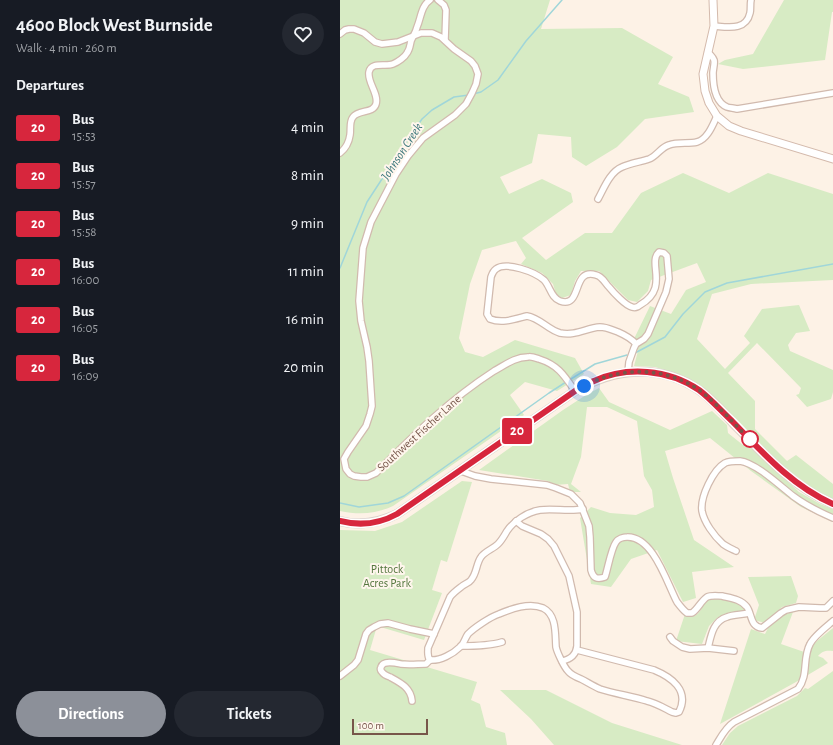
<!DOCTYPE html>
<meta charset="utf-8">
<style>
:root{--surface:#171b24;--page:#242831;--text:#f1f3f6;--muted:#9ea1a6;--accent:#8c9099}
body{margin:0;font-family:"Alegreya Sans",sans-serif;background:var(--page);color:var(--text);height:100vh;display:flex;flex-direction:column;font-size:15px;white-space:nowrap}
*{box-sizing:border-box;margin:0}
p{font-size:13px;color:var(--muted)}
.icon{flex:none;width:22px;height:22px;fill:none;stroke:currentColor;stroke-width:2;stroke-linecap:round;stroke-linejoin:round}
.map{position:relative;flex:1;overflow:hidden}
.side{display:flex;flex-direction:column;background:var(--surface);width:340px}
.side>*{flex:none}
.badge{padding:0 8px;border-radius:3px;font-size:14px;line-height:26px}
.scale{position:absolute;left:12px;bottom:10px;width:76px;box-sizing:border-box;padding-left:4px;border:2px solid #77564a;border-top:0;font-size:11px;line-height:14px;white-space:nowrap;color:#77564a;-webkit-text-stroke:3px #fff6ed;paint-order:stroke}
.you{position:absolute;width:20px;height:20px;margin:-10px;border:3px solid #fff;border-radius:50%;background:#1a73e8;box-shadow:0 0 0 6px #1a73e833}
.map>.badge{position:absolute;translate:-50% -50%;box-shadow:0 0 0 2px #fff}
h2{padding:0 16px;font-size:15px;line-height:36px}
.round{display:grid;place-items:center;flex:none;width:42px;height:42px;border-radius:21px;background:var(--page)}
.summary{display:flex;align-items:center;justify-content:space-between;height:68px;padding:0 16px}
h1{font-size:19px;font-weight:600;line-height:30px}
.primary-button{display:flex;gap:8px;margin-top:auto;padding:8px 16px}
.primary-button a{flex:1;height:46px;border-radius:24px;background:var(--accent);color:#fff;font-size:16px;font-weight:600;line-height:46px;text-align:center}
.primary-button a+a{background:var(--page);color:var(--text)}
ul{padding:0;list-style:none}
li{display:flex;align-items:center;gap:12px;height:48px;padding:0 16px}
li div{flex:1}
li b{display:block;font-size:15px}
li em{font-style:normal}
li .badge{min-width:44px;font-weight:700;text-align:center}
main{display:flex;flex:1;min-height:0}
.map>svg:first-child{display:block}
.green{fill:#d7ebc4}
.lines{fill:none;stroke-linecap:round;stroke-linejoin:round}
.stream{stroke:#a0d6d9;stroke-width:1.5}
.street-casing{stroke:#d1baae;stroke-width:8}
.secondary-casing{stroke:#d4baac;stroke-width:9}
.primary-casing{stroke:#d9d0cc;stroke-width:10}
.street{stroke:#fff;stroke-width:5.5}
.secondary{stroke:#fff;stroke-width:7}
.primary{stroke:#fcd09e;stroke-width:8}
.line-casing{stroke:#fff;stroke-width:9}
.line{stroke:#d7263d;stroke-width:6}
.walk{stroke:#77564a;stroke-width:4;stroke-dasharray:0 7.2}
.stop-dot{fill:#fff;stroke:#d7263d;stroke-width:2}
.labels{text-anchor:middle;stroke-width:4;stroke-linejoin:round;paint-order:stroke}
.street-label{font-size:12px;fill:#77564a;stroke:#fff6ed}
.park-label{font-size:12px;fill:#55773f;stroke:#fff6ed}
.water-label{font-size:13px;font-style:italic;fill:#3d787c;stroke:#fff6ed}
</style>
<main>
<section class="side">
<div class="summary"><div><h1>4600 Block West Burnside</h1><p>Walk · 4 min · 260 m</p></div><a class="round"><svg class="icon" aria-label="heart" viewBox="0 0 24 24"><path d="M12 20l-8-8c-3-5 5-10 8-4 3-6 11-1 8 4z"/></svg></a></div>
<h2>Departures</h2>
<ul>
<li><span class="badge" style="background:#d7263d;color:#fff">20</span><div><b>Bus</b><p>15:53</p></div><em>4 min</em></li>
<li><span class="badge" style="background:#d7263d;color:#fff">20</span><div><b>Bus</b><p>15:57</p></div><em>8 min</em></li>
<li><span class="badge" style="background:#d7263d;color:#fff">20</span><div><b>Bus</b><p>15:58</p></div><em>9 min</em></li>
<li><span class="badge" style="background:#d7263d;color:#fff">20</span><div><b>Bus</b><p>16:00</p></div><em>11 min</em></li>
<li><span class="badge" style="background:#d7263d;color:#fff">20</span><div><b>Bus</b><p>16:05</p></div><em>16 min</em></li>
<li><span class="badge" style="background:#d7263d;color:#fff">20</span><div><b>Bus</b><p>16:09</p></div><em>20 min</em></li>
</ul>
<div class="primary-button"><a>Directions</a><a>Tickets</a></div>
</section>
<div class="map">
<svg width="493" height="745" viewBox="0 0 493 745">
<rect width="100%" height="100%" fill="#fdf2e6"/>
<g class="green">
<path d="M0 0H210L201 29 282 28 333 57 318 84 349 97 354 112 305 119 277 147 246 166 232 157 231 137 198 134 192 163 160 177 169 194 202 179 231 193 233 202 182 238 206 260 245 233H272L301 193 343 173 389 193 428 173 493 194V280L411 284 372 294 357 339 385 369 410 343 404 336 422 309 459 305 470 331 456 333 448 345 450 351 493 370V392L491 399 467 407 456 395 459 394 461 388 417 343 388 373 415 401V429L447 461 456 455 493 484V500L483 496 443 466 371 395 341 375 315 367 294 366 298 351 291 345 310 306 331 314 346 290 366 282 357 263 311 280 308 291 297 302 288 300 259 271H241L235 281 231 295 222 298 216 294 213 284 202 273 181 264 186 258 176 241 142 250 130 284 119 338 125 352 143 357 175 340 235 358 244 374 217 391 185 382 170 395 184 415 53 506C36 514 19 515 0 511Z"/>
<polygon points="444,0 493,0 493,12 492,12 485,60 403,69 378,64 385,60 413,54"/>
<polygon points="259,388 269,402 330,430 372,411 387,425 388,433 403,445 410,447 459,492 480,504 493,509 493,522 461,507 411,471 370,438 325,451 333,478 354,540 394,567 352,572 356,598 343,602 317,550 291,559 271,587 251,584 240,518 251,507 270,513 296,515 314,507 312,490 304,476 297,421 267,407 247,407 241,457 231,484 241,492 230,492 228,484 214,485 208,481 139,470 223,410 246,395"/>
<polygon points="122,481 132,482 107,562 101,560 92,590 102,593 84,640 37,626 30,650 137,682 131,700 140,704 146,727 165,733 167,745 0,745 0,530 35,531 62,522"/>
<polygon points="451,576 458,596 456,603 442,607 425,623 414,620 419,605 408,577"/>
<path d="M378 597 401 604 408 610 399 613H387L377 618 369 626 362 644 336 641 345 614C360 622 360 606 368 600 371 597 374 598 378 597Z"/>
<path d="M453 612 441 644 470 654 472 646 477 641 493 628V651C486 650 482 651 478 656L483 658 488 663 456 682 380 724 411 629 425 634 428 628 443 615Z"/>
<polygon points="493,671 493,745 382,745 390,733 398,726 457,696 465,688 468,689"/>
<polygon points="160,690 206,690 272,723 342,745 214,745 191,719"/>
</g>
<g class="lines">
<g class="stream">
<polyline points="133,94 141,92 158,80 186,41 222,0"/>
<polyline points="0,268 27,202 68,139 82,119 92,110 114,97 129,95"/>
<polyline points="295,353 325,337 343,314 365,292 387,283 493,264"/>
<polyline points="231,379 255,364 287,355"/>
<polyline points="0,503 19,507 48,503 64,496 209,393 226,382"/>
</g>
<defs>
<g id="street">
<polyline points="98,0 104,5 106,10 105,40"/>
<path d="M374 26C388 27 406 31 410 13 411 9 410 4 411 0"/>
<path d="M0 34 5 30 9 29H14L24 33 35 42 42 44 58 42 81 33H92L101 37 114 49 131 61 135 66 138 74 136 84 132 93 126 104 115 115 83 138 68 156 56 174 31 222 23 248 19 301 21 321 27 347 29 361 32 406 30 414 26 426 8 452 4 459 6 469 10 474 14 476 21 477H27L36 473C74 435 109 400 154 371 165 365 175 357 188 357 191 356 196 358 199 359 218 365 224 375 235 391"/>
<path d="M368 52C370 55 373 57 374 60 375 64 373 69 373 73 373 84 375 102 387 107 390 108 393 108 397 109L493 93"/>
<path d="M0 153C5 149 9 142 10 135 11 129 9 122 13 117 19 109 33 114 36 104 39 94 27 82 29 72 31 61 46 67 53 64 58 62 65 57 67 53 70 49 70 45 71 41 73 36 76 32 77 27 81 18 81 6 90 0"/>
<path d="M258 199C264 188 270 172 282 167 291 163 300 162 309 159 317 156 321 147 329 145 334 143 340 143 345 143 348 143 353 143 357 142 368 139 373 124 377 116"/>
<path d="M288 372 289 362 294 348 296 344 304 339 308 334 326 292 329 279 327 256 324 253 319 252C307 263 330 288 300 305 298 307 295 308 292 307 286 306 273 292 269 287 265 283 262 276 256 275 231 267 243 309 220 301 211 298 210 286 204 280 195 272 166 261 156 269 153 271 152 274 151 277L147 314 150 319C162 324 175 319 187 316 200 318 208 330 220 333 236 336 246 328 260 327 267 327 272 330 278 332 285 335 291 338 296 344"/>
<path d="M121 471 135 476 151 479 207 485 216 488 231 494 240 503 249 526 250 537 251 570C253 578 257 580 265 577 268 568 271 549 276 542 278 539 283 537 287 537 313 536 327 583 337 602 340 606 343 610 347 613H352C358 609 361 601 367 597 371 595 377 596 382 596 390 598 401 599 407 607 412 614 410 627 422 628L441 613 446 610 459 607 480 608H486L493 601"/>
<path d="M176 521 182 526 201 534 208 539 214 546 229 576 237 612V646C236 655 231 659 222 661"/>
<path d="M396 551C392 549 387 547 383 544 374 536 364 522 362 511 360 497 373 470 385 463 389 461 395 461 400 461 416 463 440 486 453 496 465 505 479 512 493 518"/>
<polyline points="330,637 333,641 342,647 350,649 368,648 394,651"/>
<path d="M121 646C135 646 149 646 162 642"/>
<path d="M368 648C371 636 373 621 387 617 394 614 401 615 409 613"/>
<path d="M90 660C100 661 113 654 120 647 124 644 125 638 128 634 134 628 150 617 159 614 171 609 189 602 203 608 217 615 215 634 216 647 217 652 224 667 228 671 231 675 236 677 241 679 247 682 253 686 260 689 275 694 292 696 307 701 316 703 324 708 332 712L336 713 339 712C350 690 331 677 314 670L237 650"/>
<path d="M90 660C87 656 88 653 88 648L110 597C113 593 117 590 121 587 124 584 129 583 131 580 137 573 136 564 141 557 145 551 153 549 158 544 162 540 164 536 167 531 174 521 187 512 200 510 214 508 229 512 243 509"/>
<polyline points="0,676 14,665 18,660 26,634 29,630 34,627 40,624 48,623 70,629 94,634"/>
<path d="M72 701C71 688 61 683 50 677 47 676 44 675 42 672 41 671 40 669 41 667 43 660 56 663 61 664 69 665 78 664 86 664L90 660"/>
<path d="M376 745C381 737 385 728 394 722L458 689C469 675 462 659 470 644 474 636 486 627 493 621"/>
</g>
<polyline id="secondary" points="373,0 374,26 363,74 365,91 369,103 377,116 389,126 401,131 493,159"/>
<path id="primary" d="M0 521C20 526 39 523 57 514L235 391C274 368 320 363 359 390 372 399 383 412 394 424 424 454 453 487 493 504"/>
</defs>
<use href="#street" class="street-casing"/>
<use href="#secondary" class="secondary-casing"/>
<use href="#primary" class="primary-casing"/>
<use href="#street" class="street"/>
<use href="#secondary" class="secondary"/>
<use href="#primary" class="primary"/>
</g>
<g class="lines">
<defs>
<path id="line" d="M0 521C20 526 39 524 57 514L235 391C241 387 247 383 254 381 287 366 328 369 359 390 371 399 381 411 392 421 422 452 452 486 493 504"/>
</defs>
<use href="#line" class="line-casing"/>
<use href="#line" class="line"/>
<path class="walk" d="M244 386C281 366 328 366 363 393 380 407 395 425 411 441L410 439"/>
</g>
<circle class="stop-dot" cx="410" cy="439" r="8"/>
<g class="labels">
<g class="street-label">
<text transform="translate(79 433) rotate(-42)" y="4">Southwest Fischer Lane</text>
</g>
<g class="park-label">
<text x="47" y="573">Pittock<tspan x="47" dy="14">Acres Park</tspan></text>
</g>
<g class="water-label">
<text transform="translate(61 151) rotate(-57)" y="5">Johnson Creek</text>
</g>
</g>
</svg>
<div class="scale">100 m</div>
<div class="you" style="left:244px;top:386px"></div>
<b class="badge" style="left:177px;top:431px;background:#d7263d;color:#fff">20</b>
</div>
</main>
